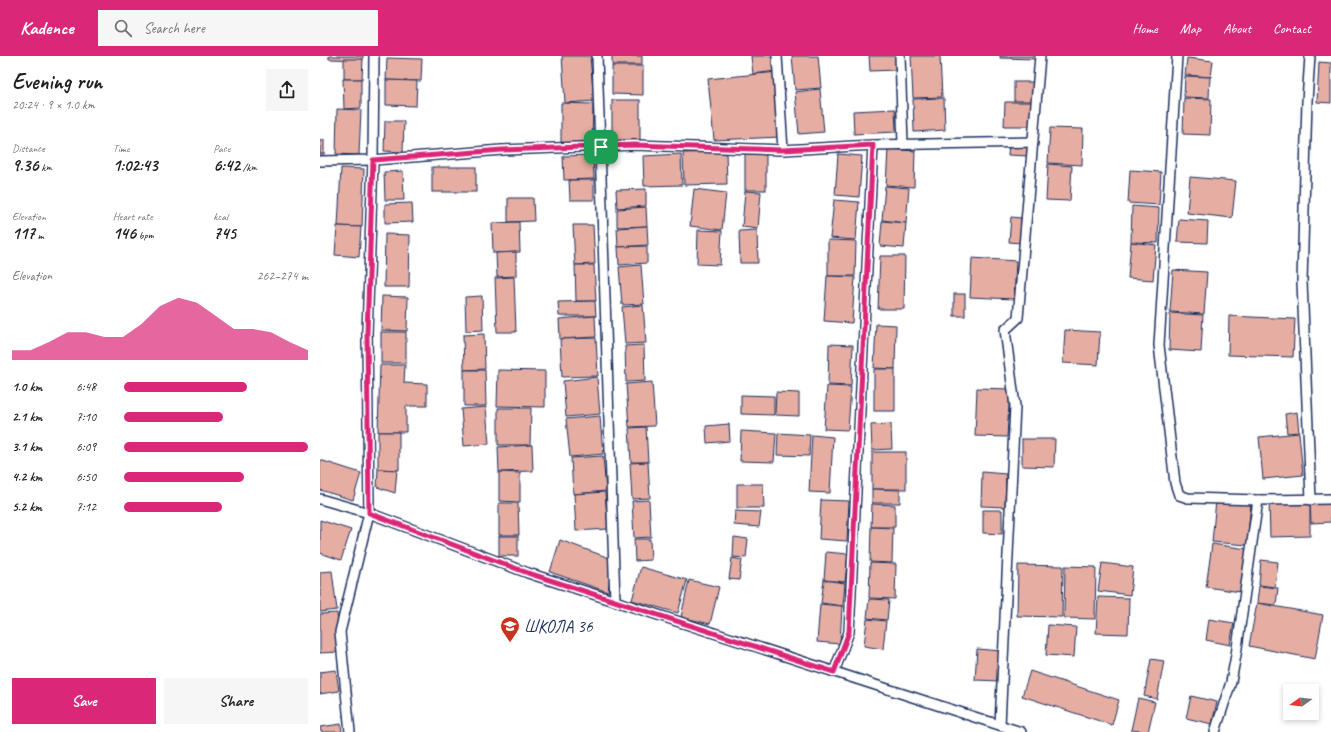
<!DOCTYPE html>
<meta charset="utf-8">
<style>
:root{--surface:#fff;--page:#f6f6f6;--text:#202124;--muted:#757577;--accent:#db2777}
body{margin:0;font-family:Caveat,sans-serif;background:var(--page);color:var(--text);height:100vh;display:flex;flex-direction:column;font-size:15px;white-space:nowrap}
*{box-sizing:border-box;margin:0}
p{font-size:13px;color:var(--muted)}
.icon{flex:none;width:22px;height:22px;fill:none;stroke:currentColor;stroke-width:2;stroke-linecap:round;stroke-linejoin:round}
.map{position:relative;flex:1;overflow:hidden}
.details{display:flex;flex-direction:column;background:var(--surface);width:320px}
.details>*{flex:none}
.needle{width:26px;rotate:256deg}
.fabs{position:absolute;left:963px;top:628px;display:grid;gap:8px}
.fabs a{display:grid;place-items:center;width:36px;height:36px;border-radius:0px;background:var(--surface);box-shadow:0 2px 6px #0003;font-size:20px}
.pin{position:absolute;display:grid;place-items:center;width:34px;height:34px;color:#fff;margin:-17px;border-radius:8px;box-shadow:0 2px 6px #0006}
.round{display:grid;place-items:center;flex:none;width:42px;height:42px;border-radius:0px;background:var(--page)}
.headline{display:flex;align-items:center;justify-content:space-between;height:68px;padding:0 12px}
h1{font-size:22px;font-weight:700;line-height:30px}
.stats{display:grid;grid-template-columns:repeat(3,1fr);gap:6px;height:68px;padding:4px 12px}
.stats div{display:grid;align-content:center}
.stats b{font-size:17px;font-weight:700}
.stats small{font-size:11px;font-weight:400}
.stats p{font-size:11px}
.chart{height:112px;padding:8px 12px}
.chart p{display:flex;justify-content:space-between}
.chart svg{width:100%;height:72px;margin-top:4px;fill:var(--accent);opacity:.7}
.button{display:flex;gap:8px;margin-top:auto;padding:8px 12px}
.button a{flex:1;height:46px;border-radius:0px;background:var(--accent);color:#fff;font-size:16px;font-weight:700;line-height:46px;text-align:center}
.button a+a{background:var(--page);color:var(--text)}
ul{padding:0 12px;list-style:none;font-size:13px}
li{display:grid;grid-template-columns:64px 48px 1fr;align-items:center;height:30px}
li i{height:10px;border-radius:5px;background:var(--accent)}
header{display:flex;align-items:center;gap:24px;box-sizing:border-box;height:56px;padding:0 20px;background:var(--accent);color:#fff}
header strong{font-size:19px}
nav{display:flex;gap:22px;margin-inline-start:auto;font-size:14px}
.search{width:280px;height:36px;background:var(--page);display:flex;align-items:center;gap:10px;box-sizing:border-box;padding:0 14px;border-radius:0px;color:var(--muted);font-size:15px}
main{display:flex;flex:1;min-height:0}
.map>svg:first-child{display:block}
</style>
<header>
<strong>Kadence</strong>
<div class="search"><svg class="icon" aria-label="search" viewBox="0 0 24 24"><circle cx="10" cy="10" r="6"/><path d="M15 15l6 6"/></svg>Search here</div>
<nav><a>Home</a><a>Map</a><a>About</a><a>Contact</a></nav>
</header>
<main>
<section class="details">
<div class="headline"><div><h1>Evening run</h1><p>20:24 · 9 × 1.0 km</p></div><a class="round"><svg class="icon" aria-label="share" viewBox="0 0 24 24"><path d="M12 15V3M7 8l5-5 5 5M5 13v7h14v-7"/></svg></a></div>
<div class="stats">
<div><p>Distance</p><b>9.36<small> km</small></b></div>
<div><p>Time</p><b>1:02:43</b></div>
<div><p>Pace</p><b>6:42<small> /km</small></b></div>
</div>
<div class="stats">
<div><p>Elevation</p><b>117<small> m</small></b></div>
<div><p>Heart rate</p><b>146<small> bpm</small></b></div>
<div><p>kcal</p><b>745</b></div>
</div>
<div class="chart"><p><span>Elevation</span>262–274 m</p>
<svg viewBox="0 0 160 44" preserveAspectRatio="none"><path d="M0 44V38L10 38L20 33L30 27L40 27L50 30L60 30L70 22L80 11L90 6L100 9L110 17L120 25L130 25L140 27L150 33L160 38V44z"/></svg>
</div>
<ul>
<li><b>1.0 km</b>6:48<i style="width:67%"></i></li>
<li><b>2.1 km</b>7:10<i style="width:54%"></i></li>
<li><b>3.1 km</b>6:09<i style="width:100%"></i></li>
<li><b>4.2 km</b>6:50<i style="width:65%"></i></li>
<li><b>5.2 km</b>7:12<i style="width:53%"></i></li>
</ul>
<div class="button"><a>Save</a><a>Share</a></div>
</section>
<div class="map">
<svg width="1011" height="676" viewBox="0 0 1011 676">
<rect width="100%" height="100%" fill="#fff"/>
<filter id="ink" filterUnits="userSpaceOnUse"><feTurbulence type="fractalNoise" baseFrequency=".025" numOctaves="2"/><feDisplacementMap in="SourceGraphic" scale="8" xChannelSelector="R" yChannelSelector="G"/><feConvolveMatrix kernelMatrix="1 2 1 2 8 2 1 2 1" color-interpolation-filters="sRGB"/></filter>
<g filter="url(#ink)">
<g fill="#e6ada2" stroke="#1b2f5e">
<path d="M9,0H43V4L9,3Z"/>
<path d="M242,0H270L274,45L245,47Z"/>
<rect x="292" y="0" width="30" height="9"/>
<path d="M431,0H455L456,15L433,18Z"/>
<path d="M472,0H498L501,32L475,34Z"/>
<path d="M549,0H575L576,14L550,15Z"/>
<path d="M591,0H620L622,41L593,42Z"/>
<path d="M680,0H715V3L680,2Z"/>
<path d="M67,2L102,3L101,25L66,24Z"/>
<path d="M867,2L893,5L891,21L865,19Z"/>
<path d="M24,3H43L42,23H24Z"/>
<path d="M999,6L1011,7V47L997,46Z"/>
<path d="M292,10H323V39L292,38Z"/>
<path d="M457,16L461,81L394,84L388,23Z"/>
<path d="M865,20L890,21L889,42L864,41Z"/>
<path d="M23,23H41V52L24,53Z"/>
<path d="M66,24L97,25L96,50L66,49Z"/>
<rect x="694" y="26" width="19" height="19"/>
<path d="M500,33L504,76L479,78L475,36Z"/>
<path d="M624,42L625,74L594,76L593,43Z"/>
<path d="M864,42L891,43L890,79L863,78Z"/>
<rect x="292" y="44" width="28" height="44"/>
<path d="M685,46H713L712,70H684Z"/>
<path d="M241,47L273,48L272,90L241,89Z"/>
<path d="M17,53L41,54L39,99L16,98Z"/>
<path d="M575,53L576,76L534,78L533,55Z"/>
<path d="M65,65H84L83,96L64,95Z"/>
<path d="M730,72L763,73L762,109L728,107Z"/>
<rect x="0" y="84" width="4" height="14"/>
<path d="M689,87L709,88L708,100L688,99Z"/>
<path d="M568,93L595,95L594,131L566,129Z"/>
<path d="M406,96L407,128L364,129L363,97Z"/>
<rect x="425" y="97" width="21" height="37"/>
<path d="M361,98L362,129L324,130L323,100Z"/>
<path d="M518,98L542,100L539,141L515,139Z"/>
<path d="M273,99L274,123L244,124L243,100Z"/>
<path d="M728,108L752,110L750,145L726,144Z"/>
<rect x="112" y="111" width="44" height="25"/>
<path d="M21,112L44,113L42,171L18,170Z"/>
<path d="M810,114L841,116L839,149L808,147Z"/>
<path d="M83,115L84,144H65L64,116Z"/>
<path d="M870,121L916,125L912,162L867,157Z"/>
<path d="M249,124H274V144H250Z"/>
<path d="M565,130L589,132L586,167L562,164Z"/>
<path d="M326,133V150L297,152L296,134Z"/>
<path d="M374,133L406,137L402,174L370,170Z"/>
<path d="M425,135L441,136L438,173L422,171Z"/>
<path d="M188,142H213L214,165L188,166Z"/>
<path d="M514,144L539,146L536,184L510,182Z"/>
<path d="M92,147L93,166L65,167V148Z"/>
<path d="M812,150L839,152L838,187L811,186Z"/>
<path d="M326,151L327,170L297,171V153Z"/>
<path d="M691,161L701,162L700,187L689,186Z"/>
<path d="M859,163L888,165L887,187L857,186Z"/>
<path d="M562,165L586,167L584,192L560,190Z"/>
<path d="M199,166L200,196L173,197L172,167Z"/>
<path d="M253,169H273L275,208L255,209Z"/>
<path d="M17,170L41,171L39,201L15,199Z"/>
<path d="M327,170L328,189L298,191L297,172Z"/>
<path d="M378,174L402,175L400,209L377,208Z"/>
<path d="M437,174L438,207H420L419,175Z"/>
<path d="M65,178L90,179L89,231H64Z"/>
<path d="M508,184L536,185L535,220H508Z"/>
<path d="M811,186L836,189L833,224L808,222Z"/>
<path d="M327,190V207L299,209L298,191Z"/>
<path d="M196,196V220L177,221L176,197Z"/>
<path d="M560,200H585L584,253H558Z"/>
<path d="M652,202L696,205L694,243L650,241Z"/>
<path d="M255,209H274L276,245H256Z"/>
<path d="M321,209L324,248L302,249L299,211Z"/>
<path d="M853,214L887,216L884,258L850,256Z"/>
<path d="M507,220L535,221L532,267L504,265Z"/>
<path d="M194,221L196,276H177L175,222Z"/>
<rect x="634" y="238" width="11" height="22"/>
<path d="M62,240L88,241L87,275L61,274Z"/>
<path d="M162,240L163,274L146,275L145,241Z"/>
<path d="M275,245L276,260H239L238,246Z"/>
<path d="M323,249L326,287L305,288L302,251Z"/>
<path d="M850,257L883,259L881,296L849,294Z"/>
<path d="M275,260L276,281L240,283L239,263Z"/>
<path d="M909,260L975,263L973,301L908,299Z"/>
<path d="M556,268L576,269L575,313L554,312Z"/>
<path d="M745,274L780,276L778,309L743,307Z"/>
<rect x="61" y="276" width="25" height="31"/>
<path d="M164,278L165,313L144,314L143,279Z"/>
<path d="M276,282L278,320L242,321L240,283Z"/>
<path d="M509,288L533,289L531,330L508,329Z"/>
<path d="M324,289L325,325L306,326L305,290Z"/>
<path d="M60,309H85L84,327L107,328V350H86V376H58Z"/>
<rect x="554" y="313" width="21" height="42"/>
<path d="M144,314H165L166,350H144Z"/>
<path d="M178,314L225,315V351L177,350Z"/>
<path d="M277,321L280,358L246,361L243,325Z"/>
<path d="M332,326L335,370L309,371L306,328Z"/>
<path d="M507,330L531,331L528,374L504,373Z"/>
<path d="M657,332L690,333L687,381L655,380Z"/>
<path d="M456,336L479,337V360L455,359Z"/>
<path d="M421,339L454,340V359L421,358Z"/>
<path d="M166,351L169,388L144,390L141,353Z"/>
<path d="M178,352H211L210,389H178Z"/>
<path d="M977,356L979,376L967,377L965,358Z"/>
<path d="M280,360L283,398L250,401L246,363Z"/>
<path d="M409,368L410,385L387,387L386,370Z"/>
<path d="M571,368L572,393L552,394L551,369Z"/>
<path d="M326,371L328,406H311L309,372Z"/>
<path d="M421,375L456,377L454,406L420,405Z"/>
<path d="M58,376H79V414L58,413Z"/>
<path d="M458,377L490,379L489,400L457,399Z"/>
<path d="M979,377L983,419L943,423L939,381Z"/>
<path d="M492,379L513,381L510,437L489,436Z"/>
<path d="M702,383H735L734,411L702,410Z"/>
<path d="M212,389L213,415L179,416L178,391Z"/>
<rect x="552" y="396" width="34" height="37"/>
<path d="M283,400L286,435L253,438L251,402Z"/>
<path d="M0,404L41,417L33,444L0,434Z"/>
<path d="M328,406L330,442L312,443L310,407Z"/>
<path d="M58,413L77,414L75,437L57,431Z"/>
<path d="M179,416L200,417V446L179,445Z"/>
<path d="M662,416L686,418L685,451L661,450Z"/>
<path d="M417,428H443L444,452H417Z"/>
<path d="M552,433L580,434V447H552Z"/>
<path d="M285,436L288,473L256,475L254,438Z"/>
<path d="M329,444L331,481L314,482L312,445Z"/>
<path d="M501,444L529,445L527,485L499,483Z"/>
<path d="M896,444L931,447L927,489L892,486Z"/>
<path d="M1011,444V466L991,467L990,445Z"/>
<path d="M949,445H990V480L950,481Z"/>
<path d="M179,447H198L199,479H179Z"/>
<path d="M552,448L575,449V471H551Z"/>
<path d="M663,454H682V478L663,477Z"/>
<path d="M415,455L441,456L439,471L414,469Z"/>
<path d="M0,464L31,474L21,504L0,497Z"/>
<path d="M551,471L573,472L572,507L550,506Z"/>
<rect x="179" y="480" width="19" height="20"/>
<path d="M414,481L428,483L426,502L413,501Z"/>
<path d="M314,483H330L331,504L315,505Z"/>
<path d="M240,484L292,503L288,536L230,516Z"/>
<path d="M892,488L927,493L921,536L886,531Z"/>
<path d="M506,496L528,498L525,526L504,524Z"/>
<path d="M412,502L422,504L419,524L409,523Z"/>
<path d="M941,504L958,506L955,531L939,529Z"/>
<path d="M550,507L576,508L575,543L549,542Z"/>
<path d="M782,507L813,511L810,539L778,535Z"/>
<path d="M698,509L743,510L742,561L697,560Z"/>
<path d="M745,510L776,511L775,563L744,562Z"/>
<path d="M321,511L367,524L358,557L312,544Z"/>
<path d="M12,515L17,554L0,556V516Z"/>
<path d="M369,524L399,531L390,568L361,561Z"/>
<path d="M504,524L525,527L523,550L501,547Z"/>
<path d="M939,530L958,532L956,549L937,547Z"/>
<path d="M778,541L809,542L808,578L776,577Z"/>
<path d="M549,543L569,544L567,564L547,562Z"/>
<path d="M937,547L1003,559L995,603L929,590Z"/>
<path d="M500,548L522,550L520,588L497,586Z"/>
<path d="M17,557L20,596L0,597V558Z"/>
<path d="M547,563L566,565L563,593L544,590Z"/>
<path d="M889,563L914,567L910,589L886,584Z"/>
<path d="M728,569L756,571L754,601L726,599Z"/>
<path d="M657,593L682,595L680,625L655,624Z"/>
<path d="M831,603L844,605L837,643L824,640Z"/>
<path d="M16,614L19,635L0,638V616Z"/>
<path d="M710,615L799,644L792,669L702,640Z"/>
<path d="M871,640L897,646L892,668L866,662Z"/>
<path d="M818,642L835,646L828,676L811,674Z"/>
<path d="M21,668L22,676H1L0,671Z"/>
</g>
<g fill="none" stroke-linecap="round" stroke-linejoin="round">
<defs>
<g id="street">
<path d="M277,0L295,545"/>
<path d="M457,0L463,94"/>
<path d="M580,0L583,88"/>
<path d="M857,0L839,289L855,427L859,439L868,442L938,444L1011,443"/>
<path d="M990,0L987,45L982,226L991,444"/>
<path d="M0,105L53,104L182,94L314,89L463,94L553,89L713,86"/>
<path d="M0,443L49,457L208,517L701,676"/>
<path d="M514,616L529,576L553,89"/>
<path d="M680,669L695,350L685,274L698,262L720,0"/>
<path d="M30,676L20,576L49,457L47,277L53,104L54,0"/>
<path d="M895,676L911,626L916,599L938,444"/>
</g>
</defs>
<use href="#street" stroke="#1b2f5e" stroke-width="12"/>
<use href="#street" stroke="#fff" stroke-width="9"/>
</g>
</g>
<g fill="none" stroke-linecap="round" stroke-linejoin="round" filter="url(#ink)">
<defs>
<path id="route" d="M314,89L463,94L553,89L529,576L514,616L208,517L49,457L47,277L53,104L182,94Z"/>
</defs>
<use href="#route" stroke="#fff" stroke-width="8"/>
<use href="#route" stroke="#db2777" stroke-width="5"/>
</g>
<defs>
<symbol id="school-pin" viewBox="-11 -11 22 30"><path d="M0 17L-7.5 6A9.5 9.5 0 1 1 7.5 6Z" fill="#c8321e" stroke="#fff"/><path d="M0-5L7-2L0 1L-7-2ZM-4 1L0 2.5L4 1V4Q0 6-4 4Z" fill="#fff"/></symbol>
</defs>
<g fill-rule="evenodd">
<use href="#school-pin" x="179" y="559" width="22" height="30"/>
</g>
<g text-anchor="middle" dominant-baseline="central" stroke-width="3" stroke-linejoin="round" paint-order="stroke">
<g font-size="17" fill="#1b2f5e" stroke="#fff" text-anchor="start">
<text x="204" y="570">ШКОЛА 36</text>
</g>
</g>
</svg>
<div class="fabs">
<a><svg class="needle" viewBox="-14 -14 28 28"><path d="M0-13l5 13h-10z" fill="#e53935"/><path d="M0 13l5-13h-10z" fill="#757577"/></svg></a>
</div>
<div class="pin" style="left:281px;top:91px;background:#1e9e55"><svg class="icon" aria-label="arrive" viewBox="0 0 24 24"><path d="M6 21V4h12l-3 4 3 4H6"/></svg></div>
</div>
</main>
